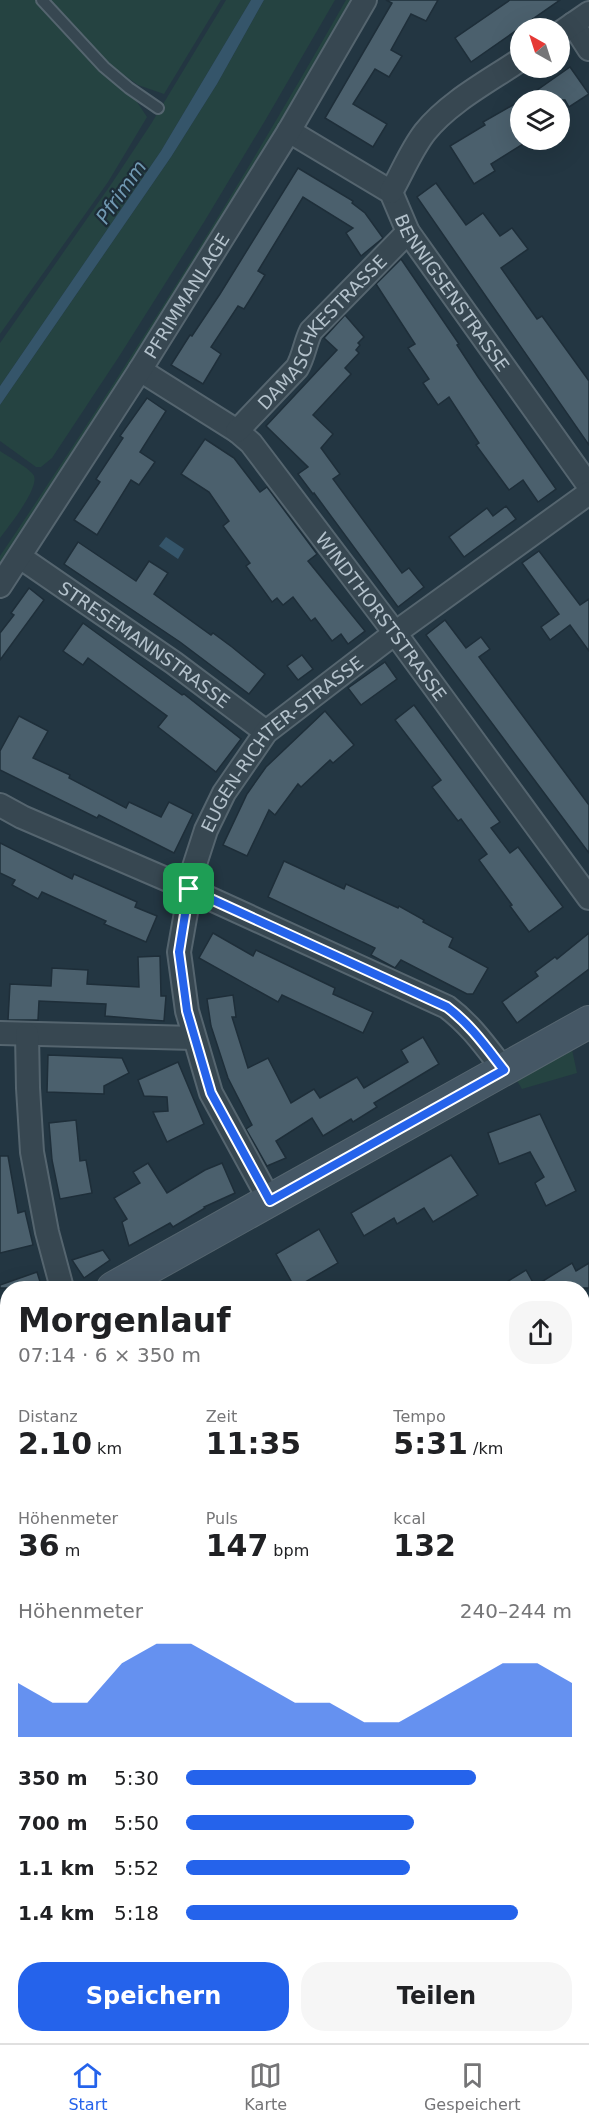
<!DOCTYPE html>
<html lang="de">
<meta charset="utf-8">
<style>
:root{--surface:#fff;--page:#f6f6f6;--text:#202124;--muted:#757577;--line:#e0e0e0;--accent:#2563eb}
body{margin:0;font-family:"DejaVu Sans",sans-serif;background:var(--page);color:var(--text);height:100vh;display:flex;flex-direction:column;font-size:22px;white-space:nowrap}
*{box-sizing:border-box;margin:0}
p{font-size:20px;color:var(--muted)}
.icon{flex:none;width:33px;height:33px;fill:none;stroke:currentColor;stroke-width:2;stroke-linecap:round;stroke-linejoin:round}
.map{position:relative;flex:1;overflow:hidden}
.side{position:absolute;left:0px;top:1281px;width:590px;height:762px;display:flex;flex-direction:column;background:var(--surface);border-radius:24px 24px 0 0;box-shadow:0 6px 24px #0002}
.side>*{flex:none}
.needle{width:39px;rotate:321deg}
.buttons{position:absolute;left:510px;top:18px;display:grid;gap:12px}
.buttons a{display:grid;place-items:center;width:60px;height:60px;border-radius:50%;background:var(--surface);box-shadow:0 6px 24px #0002;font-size:30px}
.pin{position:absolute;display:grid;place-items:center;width:51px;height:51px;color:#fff;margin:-26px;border-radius:12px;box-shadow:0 3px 9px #0006}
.round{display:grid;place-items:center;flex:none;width:63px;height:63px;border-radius:24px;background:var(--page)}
.headline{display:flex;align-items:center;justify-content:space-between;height:102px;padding:0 18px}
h1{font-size:33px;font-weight:800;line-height:45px}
.metrics{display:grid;grid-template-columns:repeat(3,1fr);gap:9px;height:102px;padding:6px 18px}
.metrics div{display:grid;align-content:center}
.metrics b{font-size:30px;font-weight:800}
.metrics small{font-size:16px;font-weight:400}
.metrics p{font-size:16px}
.chart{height:168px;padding:12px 18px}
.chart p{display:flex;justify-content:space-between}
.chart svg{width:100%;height:108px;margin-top:6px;fill:var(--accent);opacity:.7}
.primary-button{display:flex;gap:12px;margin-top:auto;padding:12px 18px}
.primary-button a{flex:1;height:69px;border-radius:24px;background:var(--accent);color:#fff;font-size:24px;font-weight:800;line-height:69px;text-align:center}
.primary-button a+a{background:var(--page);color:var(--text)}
ul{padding:0 18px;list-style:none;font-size:20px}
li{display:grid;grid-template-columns:96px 72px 1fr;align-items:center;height:45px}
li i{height:15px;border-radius:8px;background:var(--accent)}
.tab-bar{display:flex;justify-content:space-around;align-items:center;height:84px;border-top:2px solid var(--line);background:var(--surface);font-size:16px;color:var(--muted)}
.tab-bar a{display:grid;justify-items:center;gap:3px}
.tab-bar .selected{color:var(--accent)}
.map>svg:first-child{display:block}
</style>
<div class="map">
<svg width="589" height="2043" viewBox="0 0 589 2043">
<rect width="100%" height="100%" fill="#233642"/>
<g fill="#254341">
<path d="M0,0H38L96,63L135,99L147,117L108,182L0,334Z"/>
<path d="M48,0H221L164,94L138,85L107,63Z"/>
<path d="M226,0H251L161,151L0,386V343L112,183L151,124Z"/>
<path d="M264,0H335L266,119L204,222L120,355L52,458L41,467H36L0,441V405L171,157L217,84Z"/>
<path d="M346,0H357L283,126L0,569V556C122,375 238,190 346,0Z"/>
<path d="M0,451C7,456 31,469 34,476C39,489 8,527 0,538Z"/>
<path d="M571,1045L577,1073L522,1089L514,1076Z"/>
<path d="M589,2026V2036L576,2043H559L572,2036H582V2030Z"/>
</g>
<g fill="#35556a">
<path d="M251,0H264L217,84L171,157L0,405V386L161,151Z"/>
<path d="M166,537L184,549L178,559L159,546Z"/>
</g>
<g fill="#4b606d" stroke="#1e2e39" stroke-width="1.5">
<path d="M386,0H438L426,21L411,14L391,50L402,56L389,77L375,69L353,104L387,124L373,147L325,118L392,3Z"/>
<path d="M510,0H560L471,62L455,38Z"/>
<path d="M570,67L589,94L569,107L565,100H523Z"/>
<path d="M520,101V140L528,141L491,164L495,171L474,184L450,146L485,125L483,122Z"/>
<path d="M298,168L353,201L352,203L365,213L383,238L361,256L346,233L353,228L303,197L258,271L265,275L254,293L244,309L238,306L211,347L221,354L203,384L171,365L190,335L192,336L220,294Z"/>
<path d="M436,183L466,225L483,213L500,236L512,228L528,249L501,268L537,319L542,316L589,381V445L417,197Z"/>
<path d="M401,259L459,344L457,345L478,377L556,489L538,502L523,480L509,490L476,445L479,443L449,397L438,405L423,383L429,379L408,348L415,344L376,284Z"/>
<path d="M345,315L364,337L358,343L360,345L356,350L359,353L345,368L351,374L313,415L333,434L321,448L340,474L333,479L402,573L409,568L424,587L398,607L314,493L313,494L298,474L308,467L266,426L337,350L324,338Z"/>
<path d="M147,398L166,411L140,452L155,462L139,485L131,480L97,535L74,520L100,482L96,479L123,438L120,436Z"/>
<path d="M205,439L234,458L260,492L267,487L317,554L308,561L365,631L348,644L341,634L332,641L315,618L311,621L293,597L283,605L277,598L272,602L246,566L250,563L223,526L229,521L209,492L181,474Z"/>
<path d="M506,506L516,519L464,557L449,537L487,508L493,516Z"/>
<path d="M78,542L136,581L149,561L168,573L154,594L211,635L213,633L232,647L265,674L249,694L180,642L64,564Z"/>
<path d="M539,551L580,605L589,599V651L570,625L550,640L541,627L559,614L522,563Z"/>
<path d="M29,588L44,600L0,660V633L14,615L11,613Z"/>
<path d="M445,620L466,648L481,637L490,649L479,657L589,805V853L426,635Z"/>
<path d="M83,623L182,695L184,694L241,739L216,772L158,727L167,716L88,658L83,665L63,651Z"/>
<path d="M302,655L313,669L298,680L287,666Z"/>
<path d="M385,662L397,679L361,705L348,688Z"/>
<path d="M414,705L500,822L491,828L510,853L518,847L563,907L529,932L510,906L512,905L479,860L487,854L461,819L458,821L432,787L441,780L395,720Z"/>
<path d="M325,711L354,745L333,763L330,760L301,787L298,784L275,815L269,810L247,856L223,845L247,794L266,767Z"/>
<path d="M19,716L48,731L33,758L70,775L69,778L126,808L129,802L161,817L169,802L193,814L174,853L99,815L97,818L0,770V751Z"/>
<path d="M0,843L72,879L74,874L137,902L135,907L157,916L146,942L104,924L106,921L42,892L38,899L12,885L15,880L0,873Z"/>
<path d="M284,861L344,889L346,884L398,908L399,906L424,920L423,922L453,938L449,947L488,968L473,994H467L401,960L395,968L371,955L375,948L268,897Z"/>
<path d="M213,933L253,956L256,950L335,988L333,994L373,1012L363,1033L282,995L278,1002L199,958Z"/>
<path d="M589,933V969L517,1023L502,1002L538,976L535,972L555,957L557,959Z"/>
<path d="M160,956L161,996H166L164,1021L105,1016L106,1004L39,1001L38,1020H8L10,984L51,986L52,968L88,970L87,984L139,987L138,957Z"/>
<path d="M233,995L236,1017H232L248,1068L268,1058L291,1103L314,1089L320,1098L357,1077L364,1088L408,1062L401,1050L423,1037L439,1064L374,1103L377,1107L353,1122L351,1119L323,1136L312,1118L276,1141L286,1158L267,1166L246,1129L252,1125L228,1078L211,1026L207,999Z"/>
<path d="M48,1055L122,1058L129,1073L104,1086V1094L47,1092Z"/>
<path d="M178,1062L204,1124L167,1142L153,1112L168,1111L167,1097L144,1096L138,1080Z"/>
<path d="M540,1114L576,1191L546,1206L535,1183L544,1177L530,1152L499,1164L488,1133Z"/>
<path d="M76,1120L80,1161L86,1160L92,1193L60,1199L52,1160L49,1123Z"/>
<path d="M451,1155L478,1195L433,1222L424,1208L397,1224L394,1218L364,1236L351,1213Z"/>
<path d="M0,1156H8L18,1213L25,1211L33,1245L0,1253Z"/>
<path d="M148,1163L167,1193L205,1170L222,1163L235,1193L204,1207L205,1208L173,1227L170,1223L129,1246L122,1222L127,1219L114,1198L140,1183L133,1172Z"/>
<path d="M319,1229L338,1263L295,1288L276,1254Z"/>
<path d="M103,1250L110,1260L84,1278L72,1260Z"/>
<path d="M572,1263L576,1271L589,1263V1288H497L526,1270L535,1286Z"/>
<path d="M37,1272L42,1288H0V1285Z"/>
</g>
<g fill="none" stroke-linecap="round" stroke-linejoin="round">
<defs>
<g id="lane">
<path d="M42,0L104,67L129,88L158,108"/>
<path d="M582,2009L589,2005"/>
<path d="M520,2043L533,2036"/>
</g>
<g id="street">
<path d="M573,24L589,49"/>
<path d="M560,33L589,13"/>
<path id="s1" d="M289,131L391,192L408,232L589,486"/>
<path d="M391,192C402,173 411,150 425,132C449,102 489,81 520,60"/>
<path id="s2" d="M140,370L237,431L251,443L395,633L589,898"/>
<path id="s3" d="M237,431L297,368C304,356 305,343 311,331L408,232"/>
<path id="s4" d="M20,557L174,663L266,732"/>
<path id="s5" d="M0,586L140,370L289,131L365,0"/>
<path d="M0,805L22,817L189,889L447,1007C471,1025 486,1047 504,1070"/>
<path d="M0,1033L194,1038"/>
<path d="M27,1034L28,1088L32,1152L47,1232L62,1288"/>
<path id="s6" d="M270,1201L211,1093L187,1011L179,952L194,867L206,830L224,793L266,732L395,633L589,493"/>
<path d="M582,1340L589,1335"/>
<path d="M582,1487L589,1500"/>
<path d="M0,1608L8,1605"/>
<path d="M582,1724L589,1720"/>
<path d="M0,1872L8,1883"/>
<path d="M56,2043L66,2036"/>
</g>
<g id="secondary">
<path d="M113,1288L589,1022"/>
<path d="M0,1342L8,1339"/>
</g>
</defs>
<use href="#lane" stroke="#55656f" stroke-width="14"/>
<use href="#street" stroke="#55656f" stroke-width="26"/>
<use href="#secondary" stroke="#55656f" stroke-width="34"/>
<use href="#lane" stroke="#374751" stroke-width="10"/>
<use href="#street" stroke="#374751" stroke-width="22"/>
<use href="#secondary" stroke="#455765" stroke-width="32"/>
</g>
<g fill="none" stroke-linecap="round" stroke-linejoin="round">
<defs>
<path id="route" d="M189,889L447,1007C471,1025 486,1047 504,1070L270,1201L211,1093L187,1011L179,952Z"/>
</defs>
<use href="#route" stroke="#fff" stroke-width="12"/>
<use href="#route" stroke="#2563eb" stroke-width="8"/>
</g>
<g text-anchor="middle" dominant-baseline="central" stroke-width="4.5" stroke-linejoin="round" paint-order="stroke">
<g font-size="18" fill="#b4c2cc" stroke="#1c2c37">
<text stroke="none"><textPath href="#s1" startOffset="237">BENNIGSENSTRASSE</textPath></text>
<text stroke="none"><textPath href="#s5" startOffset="345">PFRIMMANLAGE</textPath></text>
<text stroke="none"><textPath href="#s3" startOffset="132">DAMASCHKESTRASSE</textPath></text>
<text stroke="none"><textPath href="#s2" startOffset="350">WINDTHORSTSTRASSE</textPath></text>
<text stroke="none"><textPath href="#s4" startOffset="152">STRESEMANNSTRASSE</textPath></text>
<text stroke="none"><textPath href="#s6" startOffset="510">EUGEN-RICHTER-STRASSE</textPath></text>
</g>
<g font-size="20" font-style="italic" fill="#7199b2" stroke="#1c2c37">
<text transform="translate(121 192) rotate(-55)">Pfrimm</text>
</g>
</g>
</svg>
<div class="buttons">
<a><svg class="needle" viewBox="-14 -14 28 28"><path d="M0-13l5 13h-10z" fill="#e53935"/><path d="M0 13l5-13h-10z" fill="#757577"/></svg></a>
<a><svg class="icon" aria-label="layers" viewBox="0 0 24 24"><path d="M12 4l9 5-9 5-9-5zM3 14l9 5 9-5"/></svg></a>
</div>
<div class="pin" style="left:189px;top:889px;background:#1e9e55"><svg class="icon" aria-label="arrive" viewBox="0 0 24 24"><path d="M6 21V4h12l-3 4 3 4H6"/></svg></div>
<section class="side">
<div class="headline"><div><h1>Morgenlauf</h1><p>07:14 · 6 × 350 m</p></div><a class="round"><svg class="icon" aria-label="share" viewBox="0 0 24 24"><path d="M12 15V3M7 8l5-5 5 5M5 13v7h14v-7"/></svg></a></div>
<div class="metrics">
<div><p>Distanz</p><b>2.10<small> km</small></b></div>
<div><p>Zeit</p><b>11:35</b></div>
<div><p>Tempo</p><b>5:31<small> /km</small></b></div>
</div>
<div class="metrics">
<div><p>Höhenmeter</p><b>36<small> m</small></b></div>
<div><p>Puls</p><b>147<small> bpm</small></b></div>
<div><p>kcal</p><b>132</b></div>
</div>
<div class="chart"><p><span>Höhenmeter</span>240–244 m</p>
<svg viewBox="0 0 160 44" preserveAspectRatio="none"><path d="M0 44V22L10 30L20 30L30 14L40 6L50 6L60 14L70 22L80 30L90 30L100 38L110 38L120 30L130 22L140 14L150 14L160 22V44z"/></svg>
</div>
<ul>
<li><b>350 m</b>5:30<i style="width:75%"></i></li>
<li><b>700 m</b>5:50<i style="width:59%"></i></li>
<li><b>1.1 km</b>5:52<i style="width:58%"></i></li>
<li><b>1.4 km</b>5:18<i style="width:86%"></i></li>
</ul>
<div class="primary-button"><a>Speichern</a><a>Teilen</a></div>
</section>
</div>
<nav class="tab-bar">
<a class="selected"><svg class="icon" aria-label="home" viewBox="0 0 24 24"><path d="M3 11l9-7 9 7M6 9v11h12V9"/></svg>Start</a>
<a><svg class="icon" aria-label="map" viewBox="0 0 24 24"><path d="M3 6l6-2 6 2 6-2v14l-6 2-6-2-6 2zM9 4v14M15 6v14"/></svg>Karte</a>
<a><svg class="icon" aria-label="saved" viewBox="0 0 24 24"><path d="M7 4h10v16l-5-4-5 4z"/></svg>Gespeichert</a>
</nav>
